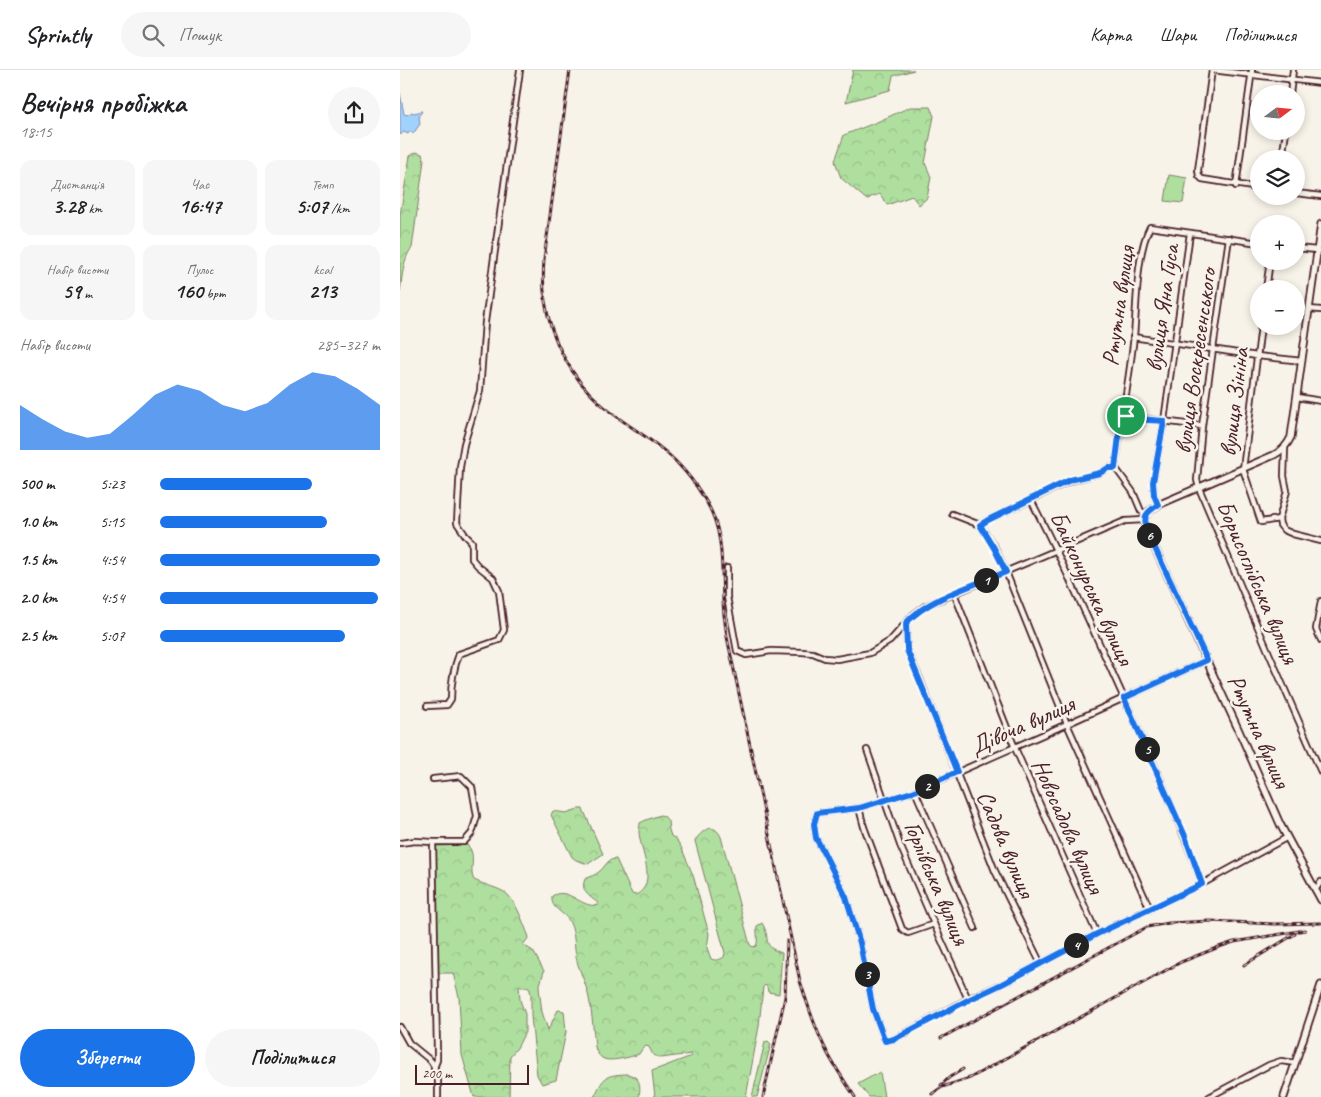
<!DOCTYPE html>
<html lang="uk">
<meta charset="utf-8">
<style>
:root{--surface:#fff;--page:#f6f6f6;--text:#202124;--muted:#757577;--line:#e0e0e0;--accent:#1a73e8}
body{margin:0;font-family:Caveat,sans-serif;background:var(--page);color:var(--text);height:100vh;display:flex;flex-direction:column;font-size:19px;white-space:nowrap}
*{box-sizing:border-box;margin:0}
p{font-size:16px;color:var(--muted)}
.icon{flex:none;width:28px;height:28px;fill:none;stroke:currentColor;stroke-width:2;stroke-linecap:round;stroke-linejoin:round}
.map{position:relative;flex:1;overflow:hidden}
.details{display:flex;flex-direction:column;background:var(--surface);width:400px}
.details>*{flex:none}
.needle{width:32px;rotate:74deg}
.tools{position:absolute;left:850px;top:15px;display:grid;gap:10px}
.tools a{display:grid;place-items:center;width:55px;height:55px;border-radius:50%;background:var(--surface);box-shadow:0 2px 8px #0003;font-size:25px}
.scale{position:absolute;left:15px;bottom:12px;width:114px;box-sizing:border-box;padding-left:5px;border:2px solid #4a1f2b;border-top:0;font-size:14px;line-height:18px;white-space:nowrap;color:#4a1f2b;-webkit-text-stroke:4px #f7f3e8;paint-order:stroke}
.pin{position:absolute;display:grid;place-items:center;width:42px;height:42px;color:#fff;margin:-21px;border:2px solid #fff;border-radius:50%;box-shadow:0 1px 5px #0007}
.km{position:absolute;width:25px;height:25px;margin:-12px;border-radius:50%;background:#222;color:#fff;font-size:14px;line-height:25px;text-align:center}
.round{display:grid;place-items:center;flex:none;width:52px;height:52px;border-radius:26px;background:var(--page)}
.overview{display:flex;align-items:center;justify-content:space-between;height:85px;padding:0 20px}
h1{font-size:28px;font-weight:600;line-height:38px}
.metrics{display:grid;grid-template-columns:repeat(3,1fr);gap:8px;height:85px;padding:5px 20px}
.metrics div{display:grid;align-content:center;border-radius:12px;background:var(--page);text-align:center}
.metrics b{font-size:21px;font-weight:600}
.metrics small{font-size:14px;font-weight:400}
.metrics p{font-size:14px}
.chart{height:140px;padding:10px 20px}
.chart p{display:flex;justify-content:space-between}
.chart svg{width:100%;height:90px;margin-top:5px;fill:var(--accent);opacity:.7}
.button{display:flex;gap:10px;margin-top:auto;padding:10px 20px}
.button a{flex:1;height:58px;border-radius:30px;background:var(--accent);color:#fff;font-size:20px;font-weight:600;line-height:58px;text-align:center}
.button a+a{background:var(--page);color:var(--text)}
ul{padding:0 20px;list-style:none;font-size:16px}
li{display:grid;grid-template-columns:80px 60px 1fr;align-items:center;height:38px}
li i{height:12px;border-radius:6px;background:var(--accent)}
header{display:flex;align-items:center;gap:30px;box-sizing:border-box;height:70px;padding:0 25px;background:var(--surface);border-bottom:1px solid var(--line)}
header strong{font-size:24px}
nav{display:flex;gap:28px;margin-inline-start:auto;font-size:18px}
.search{width:350px;height:45px;background:var(--page);display:flex;align-items:center;gap:12px;box-sizing:border-box;padding:0 18px;border-radius:28px;color:var(--muted);font-size:19px}
main{display:flex;flex:1;min-height:0}
.map>svg:first-child{display:block}
</style>
<header>
<strong>Sprintly</strong>
<div class="search"><svg class="icon" aria-label="search" viewBox="0 0 24 24"><circle cx="10" cy="10" r="6"/><path d="M15 15l6 6"/></svg>Пошук</div>
<nav><a>Карта</a><a>Шари</a><a>Поділитися</a></nav>
</header>
<main>
<section class="details">
<div class="overview"><div><h1>Вечірня пробіжка</h1><p>18:15</p></div><a class="round"><svg class="icon" aria-label="share" viewBox="0 0 24 24"><path d="M12 15V3M7 8l5-5 5 5M5 13v7h14v-7"/></svg></a></div>
<div class="metrics">
<div><p>Дистанція</p><b>3.28<small> km</small></b></div>
<div><p>Час</p><b>16:47</b></div>
<div><p>Темп</p><b>5:07<small> /km</small></b></div>
</div>
<div class="metrics">
<div><p>Набір висоти</p><b>59<small> m</small></b></div>
<div><p>Пульс</p><b>160<small> bpm</small></b></div>
<div><p>kcal</p><b>213</b></div>
</div>
<div class="chart"><p><span>Набір висоти</span>285–327 m</p>
<svg viewBox="0 0 160 44" preserveAspectRatio="none"><path d="M0 44V22L10 29L20 35L30 38L40 36L50 27L60 17L70 12L80 15L90 22L100 25L110 21L120 12L130 6L140 8L150 14L160 22V44z"/></svg>
</div>
<ul>
<li><b>500 m</b>5:23<i style="width:69%"></i></li>
<li><b>1.0 km</b>5:15<i style="width:76%"></i></li>
<li><b>1.5 km</b>4:54<i style="width:100%"></i></li>
<li><b>2.0 km</b>4:54<i style="width:99%"></i></li>
<li><b>2.5 km</b>5:07<i style="width:84%"></i></li>
</ul>
<div class="button"><a>Зберегти</a><a>Поділитися</a></div>
</section>
<div class="map">
<svg width="921" height="1027" viewBox="0 0 921 1027">
<defs>
<pattern id="forest-crowns" width="20" height="18" patternUnits="userSpaceOnUse" patternTransform="scale(1.25)"><rect width="20" height="18" fill="#afdf9f"/><path d="M2 6a3 3 0 1 1 6 0M12 15a3 3 0 1 1 6 0" fill="none" stroke="#98bf89"/></pattern>
</defs>
<rect width="100%" height="100%" fill="#f7f3e8"/>
<filter id="ink" filterUnits="userSpaceOnUse"><feTurbulence type="fractalNoise" baseFrequency=".02" numOctaves="2"/><feDisplacementMap in="SourceGraphic" scale="10" xChannelSelector="R" yChannelSelector="G"/><feConvolveMatrix kernelMatrix="1 2 1 2 8 2 1 2 1" color-interpolation-filters="sRGB"/></filter>
<g filter="url(#ink)">
<g fill="url(#forest-crowns)" stroke="#7c7f65">
<path d="M453,0H514L493,6L490,20L446,32Z"/>
<path d="M510,37H530L534,46L525,93L531,107L527,128L519,135L512,126L487,135L480,124L471,127L467,130L441,108L435,91L444,65L477,52Z"/>
<path d="M16,82L22,84L24,90L12,178C3,187 2,209 0,222V145L10,86Z"/>
<path d="M178,739H183L203,784L188,794L176,790L172,787L151,745L153,741L166,743Z"/>
<path d="M260,745L264,746L268,751L269,760L271,766L276,769L281,777L293,805L309,864L307,878L311,889C316,891 320,890 324,887L325,883L295,771C302,760 314,751 321,767L350,875L353,877L356,876C359,870 356,862 357,856L362,853C372,869 360,876 382,883L379,924L368,922L367,917L365,915L363,917L359,956L346,1027H255L252,1001L289,987L291,986V984L261,988L253,985L249,977L246,976L242,979L239,984C231,987 208,993 202,988C198,985 196,981 195,977C193,958 192,938 187,920C184,909 178,898 176,887C174,876 175,863 170,853C166,842 150,840 152,826C169,816 181,839 198,835V833C189,826 180,821 185,809C189,807 196,805 200,801C206,796 207,789 216,789L232,824L236,825C259,813 239,779 239,761C239,760 240,754 240,753L246,750Z"/>
<path d="M67,775C78,785 68,799 74,810C84,815 100,818 107,824C118,835 123,853 129,867L123,875L133,881L144,901L139,918L142,942L148,960L158,940L164,941L166,962L156,1010L142,1014L137,1005L131,946V924L129,917L119,916L120,930L125,944V962L117,978L110,986L109,1027H74L62,985L59,927L53,903H37L35,776Z"/>
<path d="M368,971L371,974L357,1027H352L365,972Z"/>
<path d="M226,1004C240,1006 241,1014 239,1027H194C204,1008 203,1005 226,1004Z"/>
</g>
<g fill="#afdf9f" stroke="#7c7f65">
<path d="M769,105L787,108L783,133L765,131Z"/>
<path d="M480,1002L484,1027H469L458,1014Z"/>
</g>
<path fill="#a1d1fd" stroke="#7e8aa9" d="M0,23L4,44L7,45L12,42L14,43L22,41L19,46L20,54L13,64L12,62H9L8,64L4,62L0,65Z"/>
<g fill="none" stroke-linecap="round" stroke-linejoin="round">
<defs>
<g id="minor">
<path d="M812,0L798,100L799,106L802,109L859,118"/>
<path d="M812,0L921,13"/>
<path d="M890,24L893,0"/>
<path d="M882,89L886,61"/>
<path d="M836,116L852,0"/>
<path d="M896,123L921,126"/>
<path d="M829,168L802,356L797,410L799,418L868,581L921,702"/>
<path d="M896,178L917,180"/>
<path d="M866,219L870,191"/>
<path d="M909,239L921,240"/>
<path d="M861,256L843,399L861,452L879,449"/>
<path d="M733,267L857,286L902,291"/>
<path d="M897,327L921,331"/>
<path d="M722,342L726,345L731,347L802,356"/>
<path d="M885,378L884,406L887,421L879,449L880,455L884,460L893,464L921,471"/>
<path d="M715,398C721,354 729,310 734,266C737,235 736,183 750,157L859,173"/>
<path d="M631,430C662,490 690,553 718,615C748,681 778,746 802,814"/>
<path d="M758,435L754,425L753,412L764,351L790,163"/>
<path d="M552,444L580,455"/>
<path d="M580,455L595,478L606,502L667,654L750,839"/>
<path d="M580,455L588,450L670,411L700,403L708,398L713,397L717,400L733,422L741,441L746,445"/>
<path d="M327,498V527L337,581L346,585L371,581L402,582L413,583L425,588L437,589L470,583L490,571L513,545L525,536L725,451L744,450"/>
<path d="M554,523L615,678L697,864"/>
<path d="M921,531L916,559L921,570"/>
<path d="M506,553L507,580L519,607L595,801L641,894"/>
<path d="M807,590L667,654L515,721L459,738L417,743L414,754L416,768L424,783L446,827L460,873L473,939L485,971L494,969L568,929L602,914L697,864L802,814L886,768"/>
<path d="M27,636L47,635L51,629C51,613 53,600 59,584L99,570L104,560L99,521L93,508L78,496L72,489V472L66,466L57,453L60,397L64,374L80,321L85,252L120,0"/>
<path d="M467,680L500,775L534,854L568,929"/>
<path d="M515,721L575,858"/>
<path d="M459,738L464,757L502,859L508,863L534,854"/>
<path d="M33,772L37,981V990L34,998"/>
<path d="M0,773L15,771L33,772H64L72,763L77,746L72,717L61,706L33,709"/>
<path d="M915,820L921,812"/>
<path d="M0,957L9,973L31,991L34,996L38,1011V1027"/>
<path d="M809,1027L869,995L881,991L895,993"/>
</g>
<g id="major">
<path d="M921,154L891,367C887,376 882,381 874,385L758,435L748,442L744,450L747,461L839,661L880,754L921,830"/>
<path d="M884,1027L921,915"/>
</g>
</defs>
<use href="#minor" stroke="#4a1f2b" stroke-width="8"/>
<use href="#major" stroke="#4a1f2b" stroke-width="9"/>
<use href="#minor" stroke="#f7f3e8" stroke-width="4.5"/>
<use href="#major" stroke="#f7f3e8" stroke-width="5.5"/>
<defs>
<g id="rail">
<path d="M170,0L144,189C143,203 143,217 145,231C151,269 171,308 200,333C217,349 239,361 258,376C279,392 294,410 307,433C327,467 320,507 324,545C325,552 326,560 327,567L400,911C408,936 416,961 428,984C436,999 446,1013 455,1027"/>
<path d="M844,895L895,864"/>
<path d="M541,968L747,857L769,853L810,851L874,854L921,853"/>
<path d="M541,1015L550,1007L563,999"/>
<path d="M532,1024L542,1017L570,1008L781,892L819,877L834,872L905,860"/>
<path d="M363,1027L385,927L387,871"/>
</g>
</defs>
<use href="#rail" stroke="#4a1f2b" stroke-width="3"/>
<use href="#rail" stroke="#f7f3e8" stroke-width="1" stroke-dasharray="4" stroke-linecap="butt"/>
</g>
</g>
<g fill="none" stroke-linecap="round" stroke-linejoin="round" filter="url(#ink)">
<defs>
<path id="route" d="M722,342C730,350 752,350 764,351L753,412L754,425L758,435C745,443 743,447 747,461L807,590L724,628L785,766L802,814L697,864L602,914L568,930L494,969L485,971L473,939L460,873L446,827L424,783L416,768L414,754L417,743L459,738L515,721L557,702L507,580L506,553C528,528 575,515 606,502L594,478L580,455L588,450L670,410L700,403L708,398H715Z"/>
</defs>
<use href="#route" stroke="#fff" stroke-width="10"/>
<use href="#route" stroke="#1a73e8" stroke-width="6"/>
</g>
<g text-anchor="middle" dominant-baseline="central" stroke-width="5" stroke-linejoin="round" paint-order="stroke">
<g font-size="24" fill="#4a1f2b" stroke="#f7f3e8">
<text transform="translate(718 236) rotate(-82)">Ртутна вулиця</text>
<text transform="translate(762 238) rotate(-82)">вулиця Яна Гуса</text>
<text transform="translate(795 291) rotate(-82)">вулиця Воскресенського</text>
<text transform="translate(834 332) rotate(-83)">вулиця Зініна</text>
<text transform="translate(858 512) rotate(67)">Борисоглібська вулиця</text>
<text transform="translate(692 518) rotate(65)">Байконурська вулиця</text>
<text transform="translate(622 655) rotate(-24)">Дівоча вулиця</text>
<text transform="translate(859 661) rotate(66)">Ртутна вулиця</text>
<text transform="translate(668 756) rotate(66)">Новосадова вулиця</text>
<text transform="translate(606 774) rotate(67)">Садова вулиця</text>
<text transform="translate(537 813) rotate(67)">Горлівська вулиця</text>
</g>
</g>
</svg>
<div class="tools">
<a><svg class="needle" viewBox="-14 -14 28 28"><path d="M0-13l5 13h-10z" fill="#e53935"/><path d="M0 13l5-13h-10z" fill="#757577"/></svg></a>
<a><svg class="icon" aria-label="layers" viewBox="0 0 24 24"><path d="M12 4l9 5-9 5-9-5zM3 14l9 5 9-5"/></svg></a>
<a>+</a>
<a>−</a>
</div>
<div class="scale">200 m</div>
<div class="pin" style="left:726px;top:346px;background:#1e9e55"><svg class="icon" aria-label="arrive" viewBox="0 0 24 24"><path d="M6 21V4h12l-3 4 3 4H6"/></svg></div>
<b class="km" style="left:586px;top:510px">1</b>
<b class="km" style="left:527px;top:716px">2</b>
<b class="km" style="left:467px;top:904px">3</b>
<b class="km" style="left:676px;top:875px">4</b>
<b class="km" style="left:747px;top:679px">5</b>
<b class="km" style="left:749px;top:465px">6</b>
</div>
</main>
